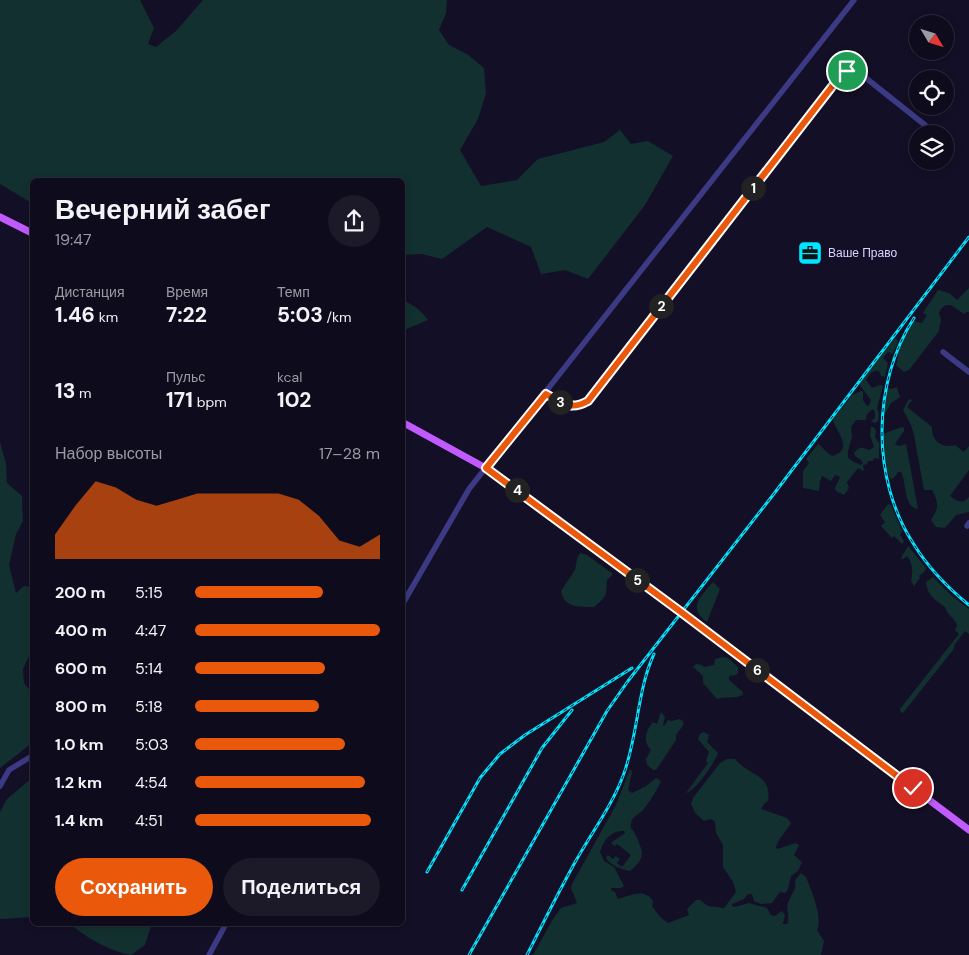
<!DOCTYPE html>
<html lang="ru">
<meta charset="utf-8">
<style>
:root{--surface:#0e0b1c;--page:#1c1929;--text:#f1f3f6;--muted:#9b9ba3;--line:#2e2b3b;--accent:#ea580c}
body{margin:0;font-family:"DM Sans",sans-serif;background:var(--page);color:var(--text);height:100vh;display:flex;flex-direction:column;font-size:19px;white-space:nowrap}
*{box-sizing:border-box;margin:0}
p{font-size:16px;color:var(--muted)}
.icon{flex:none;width:28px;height:28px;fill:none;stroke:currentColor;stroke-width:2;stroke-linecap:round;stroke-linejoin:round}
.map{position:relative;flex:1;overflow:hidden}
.panel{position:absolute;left:30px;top:178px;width:375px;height:748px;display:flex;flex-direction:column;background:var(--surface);border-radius:8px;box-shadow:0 2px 8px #0003,0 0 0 1px var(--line)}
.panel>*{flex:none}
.needle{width:32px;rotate:128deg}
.tools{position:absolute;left:909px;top:15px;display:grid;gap:10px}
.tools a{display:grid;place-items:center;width:45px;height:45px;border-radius:50%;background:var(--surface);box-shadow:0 2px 8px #0003,0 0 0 1px var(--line);font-size:25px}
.pin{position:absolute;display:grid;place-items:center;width:42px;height:42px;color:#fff;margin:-21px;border:2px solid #fff;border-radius:50%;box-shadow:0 1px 5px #0007}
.km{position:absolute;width:25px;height:25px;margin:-12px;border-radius:50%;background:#222;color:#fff;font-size:14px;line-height:25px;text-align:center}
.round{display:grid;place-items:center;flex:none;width:52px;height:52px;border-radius:26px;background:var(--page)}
.headline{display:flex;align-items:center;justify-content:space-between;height:85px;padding:0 25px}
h1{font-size:28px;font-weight:700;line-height:38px}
.metrics{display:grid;grid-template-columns:repeat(3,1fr);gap:8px;height:85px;padding:5px 25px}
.metrics div{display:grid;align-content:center}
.metrics b{font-size:21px;font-weight:700}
.metrics small{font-size:14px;font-weight:400}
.metrics p{font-size:14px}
.chart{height:140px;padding:10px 25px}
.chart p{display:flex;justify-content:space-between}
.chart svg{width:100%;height:90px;margin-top:5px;fill:var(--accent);opacity:.7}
.cta{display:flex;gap:10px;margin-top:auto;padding:10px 25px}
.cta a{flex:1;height:58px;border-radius:30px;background:var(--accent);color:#fff;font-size:20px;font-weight:700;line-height:58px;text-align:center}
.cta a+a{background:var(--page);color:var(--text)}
ul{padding:0 25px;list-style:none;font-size:16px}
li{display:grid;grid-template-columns:80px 60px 1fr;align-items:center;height:38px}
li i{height:12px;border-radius:6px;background:var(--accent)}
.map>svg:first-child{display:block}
</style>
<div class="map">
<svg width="969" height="955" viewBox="0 0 969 955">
<rect width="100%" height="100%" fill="#130f26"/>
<g fill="#12302f">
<path d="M0,0H140L154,28L148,44L156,47L176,31L203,0H447L446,13L439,30L449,45L467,54L484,68L486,93L478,119L460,150L481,186L517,180L538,159L604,142L620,130L631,144L648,141L673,156L645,205L588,279L565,270L541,274L531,247L487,227L442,259L422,254L403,255L402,180H32V206L30,202L0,184Z"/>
<path d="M969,288V312H966L964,314L951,305H946L941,309L939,313L941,320L939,331L909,370L904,372L896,365C898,359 898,354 900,348C902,339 909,329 914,321L922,323L927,315L923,313L938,290L949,293L957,300Z"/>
<path d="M403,300C413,305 421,310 428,320L404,330L403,334Z"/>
<path d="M896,338L898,342L893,353L892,354L888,352L883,358L888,363L885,377L881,376L879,371C872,370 869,375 866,380L872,388L880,385L883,386L877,408L879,413L878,421L875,423L871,421L875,418V412L873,409L867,414L866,420H856L851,427L852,437L848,451V458L854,462L861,465L863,463L861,460L855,456L854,453C859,446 863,447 869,450L874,447L870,435L871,427H874L876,431L875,437L879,443V459L874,458L873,461H868L867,464L863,465L864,471L858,468L847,482L849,488L844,495L836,491L835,488L840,477L838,476L835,475L831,481L822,476L820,481L819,491L803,488V471L809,463L806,459L818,444C823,446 826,454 833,456C854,449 837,433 833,420L852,395L861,391L863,392V400L867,406L869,405L871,400L859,384L888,346Z"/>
<path d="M887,387L891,389L897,387L900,397L891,403L884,416L885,420L883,422Z"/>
<path d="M909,399L912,400L907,407L932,427C931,440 942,449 955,445L964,452L969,446V470L950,496C956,501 963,505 969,497V512L956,515L945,528L936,527L931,520C939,508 939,503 932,490H924L914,435L911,425L903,410Z"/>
<path d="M902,427L904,428V431L895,444L899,446L906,444L918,509C903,507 907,483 901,472H898L893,479L889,478L885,458L883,436L885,433Z"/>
<path d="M0,442L6,464L7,483L22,496L23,521L16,534L9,565L16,593L24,586L32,587V607L31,612L32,650L23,669L24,683L32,693V743L0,768Z"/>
<path d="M888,504L891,505L902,531L900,535L904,541L902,544L894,536L892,538L881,526L885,522L880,515Z"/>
<path d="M908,546L926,568L925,571L919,576L920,578L914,586L911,581C913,572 913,564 907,556L903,559L901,558Z"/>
<path d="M580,553L587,555L613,574L607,580L606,594L602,600L594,607C580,607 564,608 561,591L575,570L577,559Z"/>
<path d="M933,577L952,596L969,609V634L965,631L955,644L953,650L903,713L900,711V709L959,634L955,630L957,625C955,618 947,615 945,607C935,600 927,595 926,582Z"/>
<path d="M713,582L720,589L707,622C687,608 701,596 713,582Z"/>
<path d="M722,657L728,658L738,667V673L736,675L729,676V680L743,692V695C735,699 726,696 717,699L703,683V676L693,667L696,664L702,665L704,667L714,665L715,659Z"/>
<path d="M661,712L665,717L663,725L664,726L668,720L672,721L679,719L683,721L684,724L676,735V740L656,770H653L647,765L646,759L651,750C642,741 646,730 653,722L657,724Z"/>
<path d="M704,732L709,735L707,742L718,753C714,764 696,790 686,793L708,763L706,761L709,752L698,739L700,734Z"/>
<path d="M727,759H735C749,776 772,774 768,801L764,804L761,809L787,818L791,823C787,831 777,839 776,848L778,849L795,843L799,845L794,855L802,862L798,871L791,876L788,889L785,893L780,892L772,903L761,904L754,901L752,894H748L744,899L732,904V906L735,907L749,903L767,908L771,915L775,916L780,912L782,911L785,915L783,924H787C790,917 786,910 788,903C791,893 797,891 795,880L801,873L806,877C811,890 823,916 817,930L824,941L821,955H533L553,919L561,908L577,903L571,888L572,884L616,805L630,769L632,772L628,790L632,793L646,786L656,778L661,781C659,787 646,808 641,812C634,817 630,819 631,828C635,833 637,837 639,843C645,856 641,862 630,871C621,869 611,866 606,858L608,855L613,859L616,856L620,859L617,863L622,867L631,855L617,844L614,846L612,844V842L625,833L624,831C611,830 603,841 600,852L604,861L614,867L624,886L621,888H611V890L615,892L618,899C631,895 645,888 653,901L652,906L661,918L668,923L689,915L687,909L696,900H700L708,906L724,908L736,892L733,882L723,867V845L716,833L715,822L711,819L704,821L696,814L691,804L693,798L720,763Z"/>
<path d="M32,778V917L1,919L0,918V812L7,799Z"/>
<path d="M69,923H152L145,945L131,955C109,951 85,937 69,923Z"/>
</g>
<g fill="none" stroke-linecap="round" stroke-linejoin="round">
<g stroke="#3d3a85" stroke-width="5.5">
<path d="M943,352L969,372"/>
<path d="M545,394C562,403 569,411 588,401L841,75L847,71H857L925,125"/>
<path d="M967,526L969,523"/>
<path d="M402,605L469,489L854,0"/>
<path d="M0,786L9,770L32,756"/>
<path d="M209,955L227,922"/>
</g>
<g stroke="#c25bff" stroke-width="7">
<path d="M0,217L32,233"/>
<path d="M402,422L493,472L969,830"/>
</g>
<defs>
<g id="rail">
<path d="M914,318C872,383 871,478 913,543C927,566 948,588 969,605"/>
<path d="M427,872L480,778L500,754L525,735L632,668"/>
<path d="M462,890L542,748L572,710"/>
<path d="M469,955L607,711L628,681L773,495L969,237"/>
<path d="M527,955C542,925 557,895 573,866C589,836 611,808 623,776C638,737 637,690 654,654"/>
</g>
</defs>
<use href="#rail" stroke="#00e5ff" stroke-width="3"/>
<use href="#rail" stroke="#130f26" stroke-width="1" stroke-dasharray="4" stroke-linecap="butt"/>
</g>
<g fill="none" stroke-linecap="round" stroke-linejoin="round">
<defs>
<path id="route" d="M847,71L841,75L588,401C570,411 562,403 546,394L486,468L681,612L913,788"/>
</defs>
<use href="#route" stroke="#fff" stroke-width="10"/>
<use href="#route" stroke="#ea580c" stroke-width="6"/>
</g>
<defs>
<symbol id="office-square" viewBox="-11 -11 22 22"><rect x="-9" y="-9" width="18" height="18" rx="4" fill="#00e5ff" stroke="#130f26"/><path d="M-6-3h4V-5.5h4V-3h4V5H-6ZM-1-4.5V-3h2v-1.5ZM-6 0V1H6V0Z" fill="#111"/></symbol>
</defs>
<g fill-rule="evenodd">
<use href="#office-square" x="796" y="239" width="28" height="28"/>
</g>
<g text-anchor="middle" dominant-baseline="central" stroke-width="4" stroke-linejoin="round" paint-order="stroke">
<g font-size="12" fill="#d9d4ff" stroke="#130f26" text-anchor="start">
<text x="828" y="253">Ваше Право</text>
</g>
</g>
</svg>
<div class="tools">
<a><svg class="needle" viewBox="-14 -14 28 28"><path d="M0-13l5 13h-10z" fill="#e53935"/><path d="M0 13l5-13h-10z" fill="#9b9ba3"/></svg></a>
<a><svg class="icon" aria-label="locate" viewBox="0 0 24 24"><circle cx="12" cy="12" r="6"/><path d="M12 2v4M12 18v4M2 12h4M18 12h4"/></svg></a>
<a><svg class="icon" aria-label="layers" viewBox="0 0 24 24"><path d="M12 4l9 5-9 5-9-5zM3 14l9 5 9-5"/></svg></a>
</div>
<div class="pin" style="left:847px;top:71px;background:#1e9e55"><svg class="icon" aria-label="arrive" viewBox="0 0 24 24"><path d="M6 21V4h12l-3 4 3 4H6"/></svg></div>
<div class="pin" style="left:913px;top:788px;background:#d93025"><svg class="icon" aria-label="check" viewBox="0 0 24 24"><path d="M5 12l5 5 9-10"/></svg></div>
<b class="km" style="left:753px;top:188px">1</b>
<b class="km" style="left:661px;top:306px">2</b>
<b class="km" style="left:560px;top:402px">3</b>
<b class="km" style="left:517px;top:490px">4</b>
<b class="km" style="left:637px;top:580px">5</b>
<b class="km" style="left:757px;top:670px">6</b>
<section class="panel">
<div class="headline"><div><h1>Вечерний забег</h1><p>19:47</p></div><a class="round"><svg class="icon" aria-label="share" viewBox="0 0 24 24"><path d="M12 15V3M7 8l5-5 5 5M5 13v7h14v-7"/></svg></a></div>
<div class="metrics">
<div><p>Дистанция</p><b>1.46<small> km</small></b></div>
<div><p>Время</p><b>7:22</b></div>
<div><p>Темп</p><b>5:03<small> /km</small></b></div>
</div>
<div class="metrics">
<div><b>13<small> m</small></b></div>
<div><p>Пульс</p><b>171<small> bpm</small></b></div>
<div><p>kcal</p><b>102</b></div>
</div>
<div class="chart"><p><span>Набор высоты</span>17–28 m</p>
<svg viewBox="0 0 160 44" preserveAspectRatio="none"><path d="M0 44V32L10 18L20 6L30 9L40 15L50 18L60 15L70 12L80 12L90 12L100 12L110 12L120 15L130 23L140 35L150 38L160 32V44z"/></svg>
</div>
<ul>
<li><b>200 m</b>5:15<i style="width:69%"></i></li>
<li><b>400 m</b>4:47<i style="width:100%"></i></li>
<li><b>600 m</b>5:14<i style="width:70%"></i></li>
<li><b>800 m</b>5:18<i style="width:67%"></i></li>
<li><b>1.0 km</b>5:03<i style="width:81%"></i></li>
<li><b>1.2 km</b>4:54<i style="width:92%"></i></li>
<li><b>1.4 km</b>4:51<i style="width:95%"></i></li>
</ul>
<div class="cta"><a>Сохранить</a><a>Поделиться</a></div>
</section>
</div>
